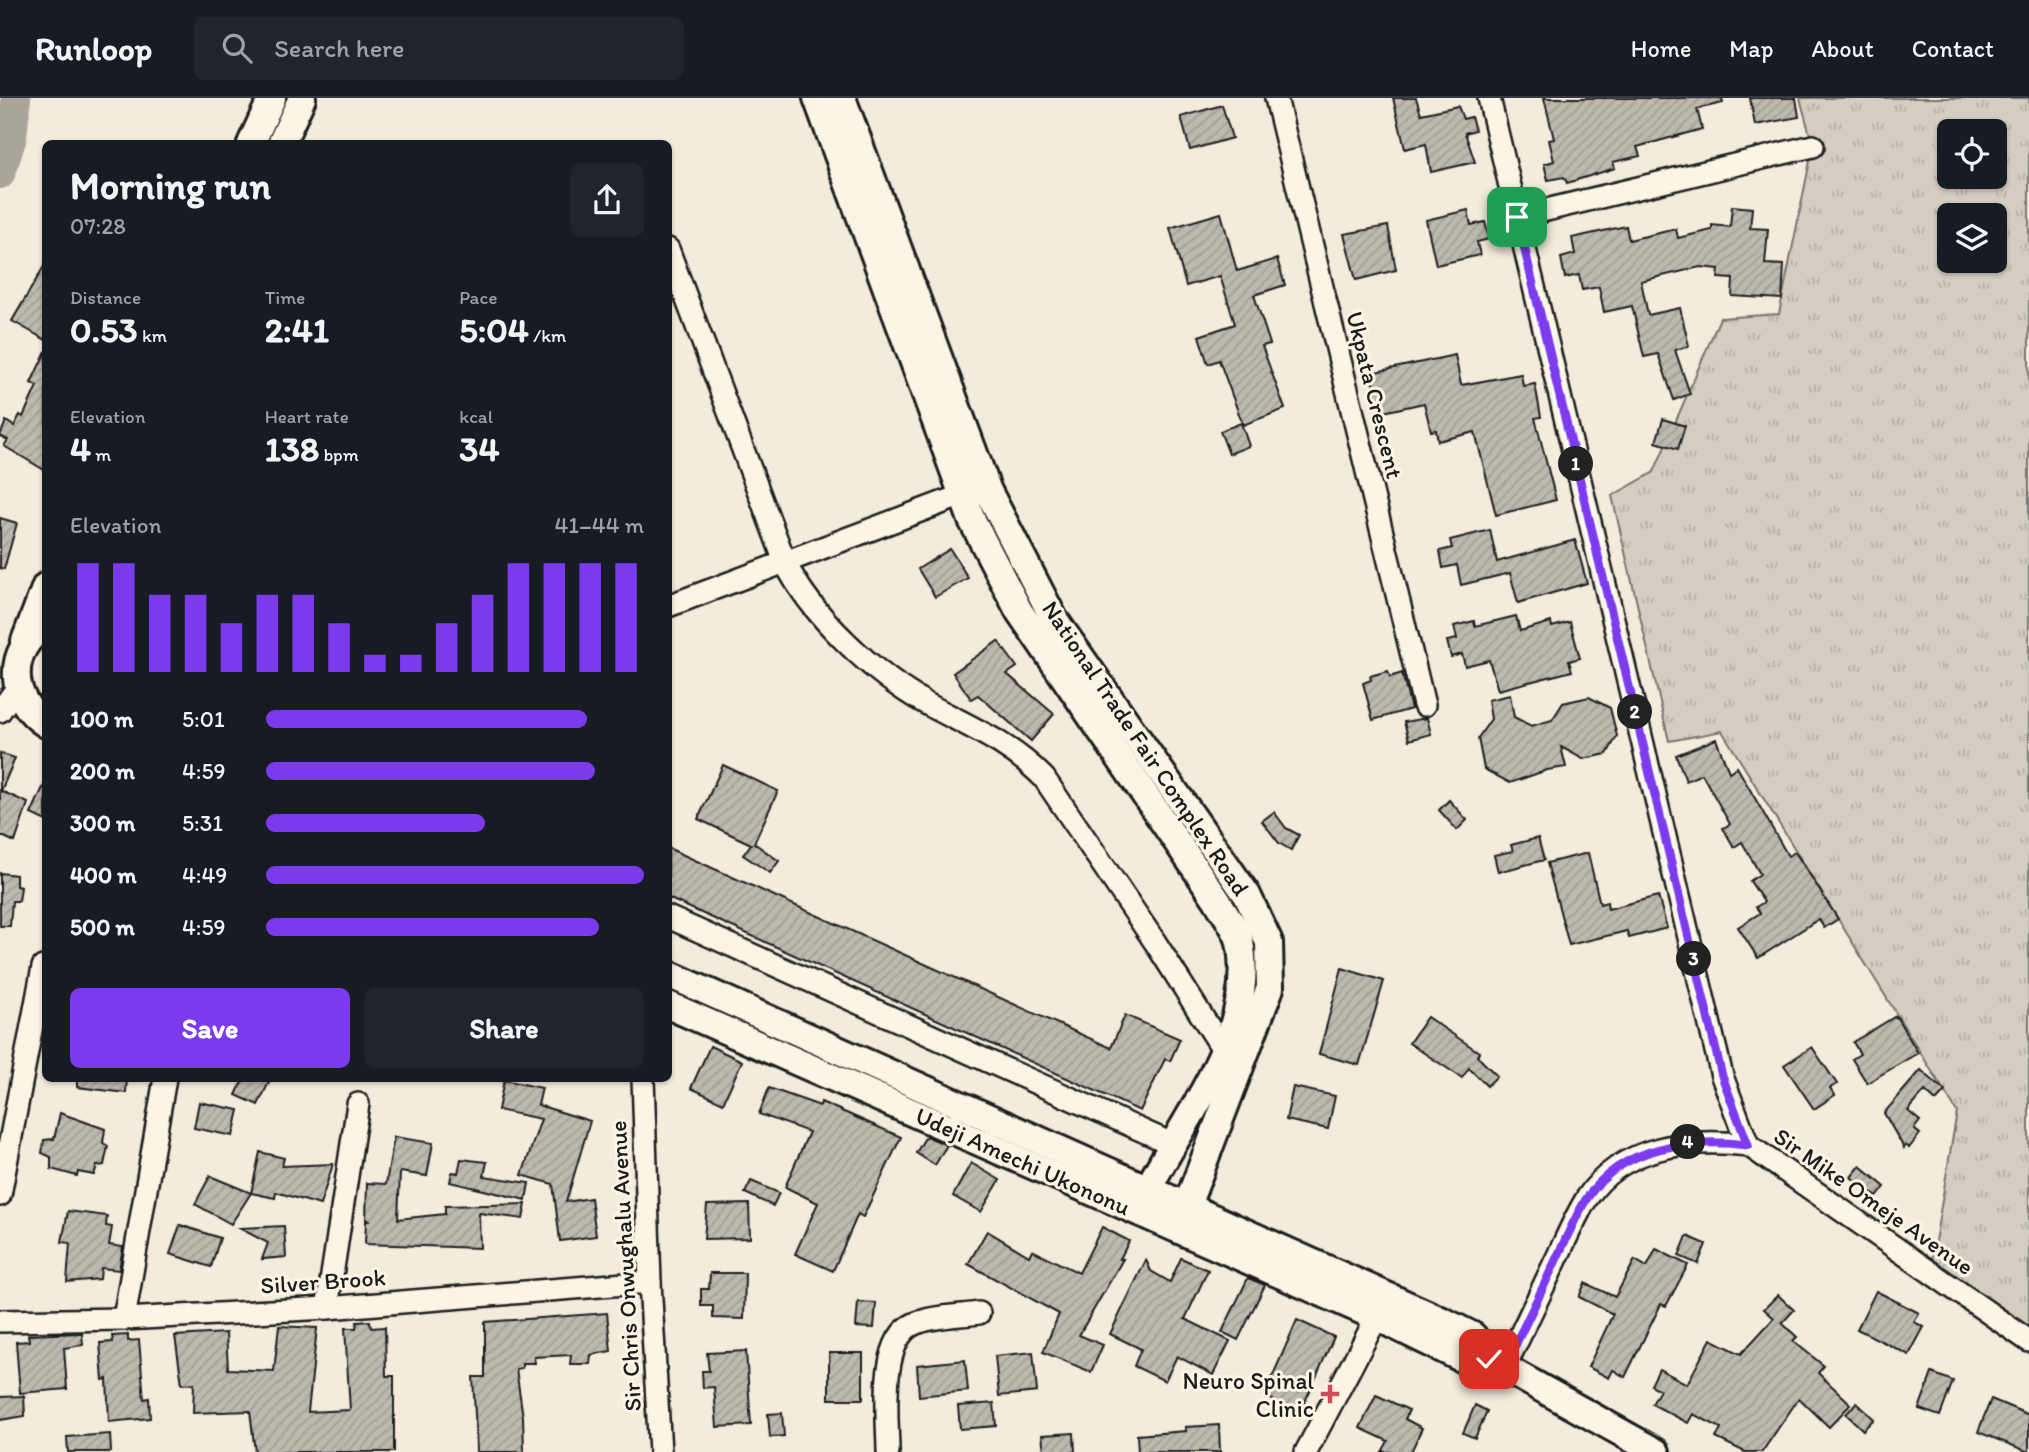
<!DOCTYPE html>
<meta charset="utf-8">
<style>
:root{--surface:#171b24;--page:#20242c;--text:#f1f3f6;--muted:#9ea1a6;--line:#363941;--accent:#7c3aed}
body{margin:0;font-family:Itim,sans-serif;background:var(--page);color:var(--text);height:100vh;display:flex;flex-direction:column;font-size:26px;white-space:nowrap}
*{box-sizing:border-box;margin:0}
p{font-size:23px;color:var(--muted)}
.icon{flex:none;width:38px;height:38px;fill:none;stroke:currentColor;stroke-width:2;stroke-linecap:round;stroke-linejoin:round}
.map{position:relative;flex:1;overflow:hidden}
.drawer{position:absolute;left:42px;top:42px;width:630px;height:942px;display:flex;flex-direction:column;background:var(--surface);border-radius:10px;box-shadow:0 2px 5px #0004}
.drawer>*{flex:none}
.controls{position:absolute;left:1937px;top:21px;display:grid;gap:14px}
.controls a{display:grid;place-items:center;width:70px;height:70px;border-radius:10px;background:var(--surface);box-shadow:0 2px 5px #0004;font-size:35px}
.pin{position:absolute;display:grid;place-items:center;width:60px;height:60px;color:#fff;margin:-30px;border-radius:14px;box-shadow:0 4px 10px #0006}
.km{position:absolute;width:35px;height:35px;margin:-18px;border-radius:50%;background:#222;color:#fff;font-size:19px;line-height:35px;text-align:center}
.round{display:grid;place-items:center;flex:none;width:74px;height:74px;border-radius:10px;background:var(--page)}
.headline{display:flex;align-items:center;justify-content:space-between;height:119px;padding:0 28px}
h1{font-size:38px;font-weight:800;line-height:52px}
.metrics{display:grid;grid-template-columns:repeat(3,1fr);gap:10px;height:119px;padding:7px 28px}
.metrics div{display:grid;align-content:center}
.metrics b{font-size:35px;font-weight:800}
.metrics small{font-size:19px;font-weight:400}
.metrics p{font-size:19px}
.chart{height:196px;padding:14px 28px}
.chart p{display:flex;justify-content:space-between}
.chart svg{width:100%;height:126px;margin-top:7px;stroke:var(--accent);stroke-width:6}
.button{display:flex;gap:14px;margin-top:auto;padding:14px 28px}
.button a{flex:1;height:80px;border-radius:10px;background:var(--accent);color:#fff;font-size:28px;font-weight:800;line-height:80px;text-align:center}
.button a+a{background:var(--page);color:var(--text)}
ul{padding:0 28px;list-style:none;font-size:23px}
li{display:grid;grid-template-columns:112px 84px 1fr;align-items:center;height:52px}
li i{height:18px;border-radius:9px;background:var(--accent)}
header{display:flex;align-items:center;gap:42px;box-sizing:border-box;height:98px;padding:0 35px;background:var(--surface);border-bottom:2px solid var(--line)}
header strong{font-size:33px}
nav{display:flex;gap:38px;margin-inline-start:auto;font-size:24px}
.search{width:490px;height:63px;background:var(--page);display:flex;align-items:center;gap:18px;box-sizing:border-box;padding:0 24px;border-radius:10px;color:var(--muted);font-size:26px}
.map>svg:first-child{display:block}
</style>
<header>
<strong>Runloop</strong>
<div class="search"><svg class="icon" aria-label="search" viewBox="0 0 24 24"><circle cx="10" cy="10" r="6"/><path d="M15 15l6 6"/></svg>Search here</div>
<nav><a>Home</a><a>Map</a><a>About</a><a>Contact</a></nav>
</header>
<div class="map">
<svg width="2029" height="1354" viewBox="0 0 2029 1354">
<defs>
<pattern id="grass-tufts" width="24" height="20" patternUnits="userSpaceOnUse" patternTransform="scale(1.75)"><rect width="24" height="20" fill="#d3cec1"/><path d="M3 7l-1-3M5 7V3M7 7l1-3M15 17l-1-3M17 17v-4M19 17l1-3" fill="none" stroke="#b5b0a5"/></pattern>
<pattern id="building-hatch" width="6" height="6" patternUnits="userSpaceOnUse" patternTransform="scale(1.75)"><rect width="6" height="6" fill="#beb9ae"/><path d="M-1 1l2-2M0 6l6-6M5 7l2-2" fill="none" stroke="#a39e95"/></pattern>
</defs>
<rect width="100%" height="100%" fill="#f3ecdd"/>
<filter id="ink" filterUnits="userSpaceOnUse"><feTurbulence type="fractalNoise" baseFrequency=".0143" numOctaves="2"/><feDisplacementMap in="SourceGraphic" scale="14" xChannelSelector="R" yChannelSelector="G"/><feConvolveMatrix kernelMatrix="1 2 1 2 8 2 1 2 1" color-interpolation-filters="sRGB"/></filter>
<g filter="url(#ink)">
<path fill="url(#grass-tufts)" stroke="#78756e" stroke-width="2" fill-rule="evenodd" d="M1800,0H2029V1242L1930,1173L1957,1014L1722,633L1669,643L1612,398L1654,374L1720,220L1779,216L1813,48ZM1950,33H1995V79H1950ZM1950,117H1995V163H1950Z"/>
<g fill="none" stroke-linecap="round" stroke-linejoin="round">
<path stroke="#aaa59b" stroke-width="30" d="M0,76L12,39L16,0"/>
</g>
<g fill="url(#building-hatch)" stroke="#1c1c1c" stroke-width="2">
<path d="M1393,0H1416L1421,16L1458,8L1463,21L1471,19L1475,32L1465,35L1475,64L1431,74L1426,46L1405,51Z"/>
<path d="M1544,0H1722L1723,5L1697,11L1702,31L1637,49L1640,58L1613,64L1615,70L1567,85L1564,79L1548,82L1544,66L1554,63L1549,42L1554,41Z"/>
<path d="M1750,0H1796L1799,19L1755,27Z"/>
<path d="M1222,7L1232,40L1190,52L1181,19Z"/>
<path d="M1732,108L1752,110L1750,130L1768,131L1765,166L1784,167L1782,201L1732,198L1733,181L1718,180L1719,171L1700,169L1641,183L1648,217L1680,210L1689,248L1675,252L1690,296L1674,302L1658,256L1644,259L1632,208L1604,214L1599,189L1582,192L1579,177L1565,180L1561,160L1575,156L1572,140L1626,128L1629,142L1676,131L1678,140L1712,132V127L1730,129Z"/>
<path d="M1468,112L1471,127L1485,124L1489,141L1477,144L1480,157L1436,167L1426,122Z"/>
<path d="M1221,115L1237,173L1277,161L1285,187L1254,197L1270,246L1262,248L1285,311L1243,327L1219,262L1208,266L1199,238L1235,226L1220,178L1186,188L1170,130Z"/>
<path d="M1388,128L1396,172L1356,182L1344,136Z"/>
<path d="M46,165V242L12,223Z"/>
<path d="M46,253V373L4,348L8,342L0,338L6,323L14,328L20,317L23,319L37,288L31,285Z"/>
<path d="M1455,257L1461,287L1521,276L1523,288L1535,286L1541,319L1535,320L1556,402L1496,417L1475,334L1438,343L1436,332L1431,333L1424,305L1379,315L1371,275Z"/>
<path d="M1663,321L1685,328L1678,351L1656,344Z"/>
<path d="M1241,325L1249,348L1229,356L1220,333Z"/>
<path d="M0,420L17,425L4,471L0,470Z"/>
<path d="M1490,432L1497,464L1575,442L1587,485L1518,505L1510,475L1461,487L1457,467L1443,470L1440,453L1452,450L1450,442Z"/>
<path d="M950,451L968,480L935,499L918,471Z"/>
<path d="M1516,518L1520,533L1551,524L1552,529L1570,524L1580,560L1569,563L1572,573L1498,592L1489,562L1465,568L1462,556L1451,559L1447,543L1457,541L1454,528L1474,523L1475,528Z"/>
<path d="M998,543L1017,569L1007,576L1054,616L1031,643L978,597L971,601L953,575Z"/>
<path d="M1388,573L1390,579L1402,575L1411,611L1373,622L1363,585L1371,582L1370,578Z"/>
<path d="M1510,597L1514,619L1531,628L1552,622L1563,605L1589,599L1610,610L1617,638L1607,656L1583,661L1561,649L1566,669L1547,672L1510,685L1484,671L1478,640L1491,621L1488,602Z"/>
<path d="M1427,620L1431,636L1409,642L1404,624Z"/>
<path d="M1716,641L1729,674L1737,669L1788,758L1795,754L1838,821L1824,830L1819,821L1758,860L1738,829L1760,815L1756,809L1764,804L1750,783L1760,776L1742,744L1734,749L1723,730L1730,726L1702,676L1686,683L1676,657Z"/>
<path d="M0,655L15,660L1,693L28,705L15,744L0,737Z"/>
<path d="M723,667L778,693L754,745L779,763L770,775L743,757L751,746L698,721Z"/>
<path d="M46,683V723L31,716Z"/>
<path d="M1449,702L1467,722L1457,732L1439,712Z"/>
<path d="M1274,714L1286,730L1299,737L1291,752L1279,745L1262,723Z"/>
<path d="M1538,740L1544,762L1498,774L1494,757L1513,753L1511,747Z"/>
<path d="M668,750L1111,950L1125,917L1180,941L1170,963L1165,961L1140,1013L668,800Z"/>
<path d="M1588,755L1600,806L1607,804L1608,811L1658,798L1667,830L1629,840L1627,833L1569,847L1547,765Z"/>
<path d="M0,775L16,777V788L21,789L19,803H12L10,828H0Z"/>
<path d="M1342,870L1384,883L1359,967L1319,956Z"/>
<path d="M1896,918L1918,955L1867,985L1852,961L1860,956L1853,944Z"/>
<path d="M1427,919L1479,954L1477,958L1497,978L1487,988L1469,970L1462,980L1409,945Z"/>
<path d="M710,948L742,963L723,1005L691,990Z"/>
<path d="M1812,949L1837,986L1830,990L1835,997L1814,1011L1784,967Z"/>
<path d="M1921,972L1945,993L1936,1003L1925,993L1908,1013L1920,1023L1914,1031L1920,1036L1909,1050L1906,1047L1904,1050L1884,1015Z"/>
<path d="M77,980H127L126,995L77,989Z"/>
<path d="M244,980H271L258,1007L236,997Z"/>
<path d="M504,982L542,990L538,1007L590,1023L566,1104L591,1100L596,1138L560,1143L553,1086L522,1077L541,1021L498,1012Z"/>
<path d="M1293,989L1335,998L1328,1031L1286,1022Z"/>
<path d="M769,990L820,1008L821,1004L901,1039L863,1119L858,1116L833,1173L795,1156L818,1105L785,1089L809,1034L759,1016Z"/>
<path d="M199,1004L239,1012L233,1038L194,1030Z"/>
<path d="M60,1015L105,1031L103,1045L108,1048L104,1067L97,1068L94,1077L78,1074L77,1078L51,1071V1059L42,1055L44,1042L54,1041Z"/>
<path d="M926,1038L947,1047L935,1067L916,1055Z"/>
<path d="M394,1039L433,1045L427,1078L400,1074L398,1121L445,1116V1108L526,1106L523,1121L479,1115L480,1150L365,1146L366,1123H370L366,1122L367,1085L386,1086Z"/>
<path d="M260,1054L284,1060L282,1068L333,1066L320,1107L276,1094L275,1100L251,1095Z"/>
<path d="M461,1061L487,1064L484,1078L529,1085L526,1102L450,1084L452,1074L458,1075Z"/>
<path d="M971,1065L1000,1082L981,1114L953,1098Z"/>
<path d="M1860,1068L1885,1089L1877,1099L1851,1079Z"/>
<path d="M210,1078L251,1095L231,1126L195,1106Z"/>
<path d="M751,1083L779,1095L773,1108L745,1095Z"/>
<path d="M749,1106L750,1140L704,1141L707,1107Z"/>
<path d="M68,1113L107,1118L106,1128L112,1129L109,1147L123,1149L119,1172L101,1170L100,1181L67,1184L70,1145L62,1144Z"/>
<path d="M180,1127L220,1140L211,1169L170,1156Z"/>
<path d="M284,1128L286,1159L262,1161L268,1145L239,1130Z"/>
<path d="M1102,1129L1129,1143L1120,1161H1123L1079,1237L1103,1247L1091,1274L1043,1254L1059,1216L968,1166L987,1133L1029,1158L1032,1152L1079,1175Z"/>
<path d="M1687,1138L1706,1146L1698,1166L1679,1158Z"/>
<path d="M1656,1151L1688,1167L1666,1208L1661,1206L1625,1279L1613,1272L1609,1280L1588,1269L1613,1216L1579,1199L1585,1185L1615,1199L1635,1162L1647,1169Z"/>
<path d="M1181,1160L1208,1172L1185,1221L1230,1243L1213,1277L1177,1258L1165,1283L1134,1268L1141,1251L1110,1236L1146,1162L1151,1173L1170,1184Z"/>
<path d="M710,1175H745L744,1221L713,1220V1208H701V1191H709Z"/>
<path d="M1248,1180L1265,1187L1238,1242L1222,1234Z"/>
<path d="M1876,1193L1919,1215L1914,1224L1924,1229L1909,1257L1857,1231Z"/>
<path d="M1778,1197L1794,1212L1782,1225L1797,1239L1793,1243L1824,1268L1818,1275L1851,1306L1829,1329L1799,1300L1762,1354H1745L1716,1340L1721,1330L1693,1316L1688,1325L1652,1306L1660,1292L1651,1287L1659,1271L1687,1286L1711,1241L1741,1256L1774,1220L1764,1211Z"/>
<path d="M858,1204L876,1205L874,1230L856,1229Z"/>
<path d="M607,1215L611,1253L591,1257L590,1266H570L571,1257L534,1259L535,1265H522V1270L516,1271L523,1319L524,1354H477L473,1279H485V1224Z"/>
<path d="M1297,1222L1334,1239L1300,1315L1264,1298Z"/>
<path d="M370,1223L371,1230L385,1229L386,1278H394V1354H255L250,1313L193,1315L194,1285L182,1286L175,1238L226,1235L228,1271L274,1273L279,1228L317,1230L308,1314L350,1312L345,1230H356L357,1224Z"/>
<path d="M82,1235L83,1247L64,1250L67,1291L20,1295L16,1244L29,1243L28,1237Z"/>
<path d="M128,1237V1243L139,1242L144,1301L149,1300L150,1320L109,1324L107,1281L103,1282L100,1245L113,1244L112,1238Z"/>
<path d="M746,1253L751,1327L717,1329L714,1289L703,1290L702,1273H709L707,1255Z"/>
<path d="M1033,1254L1037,1294L999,1298L995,1258Z"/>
<rect x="829" y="1255" width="34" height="46"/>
<path d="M965,1262L968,1293L919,1298L917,1267Z"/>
<path d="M1932,1275L1953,1283L1940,1318L1919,1311Z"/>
<path d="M1376,1297L1409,1312L1405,1321L1422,1330L1411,1354H1382L1388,1343L1360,1330Z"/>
<path d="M24,1298L25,1318L0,1322V1299Z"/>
<path d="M1991,1301L2029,1317V1354L1978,1334Z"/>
<path d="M994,1305L996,1328L960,1331L958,1308Z"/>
<path d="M1857,1305L1874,1321L1863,1332L1846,1316Z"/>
<path d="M1475,1307L1487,1313L1475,1340L1463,1335Z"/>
<path d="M782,1315L784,1338L770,1339L768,1316Z"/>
<path d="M1219,1327L1220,1354H1138L1137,1337L1186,1333L1185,1329Z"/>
<path d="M1074,1335L1075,1354H1044L1042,1337Z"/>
<path d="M110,1336L111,1354H68L67,1339Z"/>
</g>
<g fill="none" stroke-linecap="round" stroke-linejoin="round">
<defs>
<g id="minor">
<path d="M1276,0L1424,607"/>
<path d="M1489,0L1722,978L1748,1047L2029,1243"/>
<path d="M1517,119L1813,48"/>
<path d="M668,151L785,464L668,508"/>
<path d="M965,396L785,464C811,518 875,577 927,606C970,629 1010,645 1044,680L1155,844L1224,953"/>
<path d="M0,613L17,590"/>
<path d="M668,819L1172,1046"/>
<path d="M643,980L650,1184L660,1354"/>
<path d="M0,1097L43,869"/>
<path d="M327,1210L358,1006"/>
<path d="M124,1221L165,980"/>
<path d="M0,1223L124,1221L327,1210L650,1184"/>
<path d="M1504,1270C1522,1234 1539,1198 1556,1162C1566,1141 1575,1119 1587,1100C1622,1047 1690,1040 1748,1047"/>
<path d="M888,1354C888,1322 878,1242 914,1226C932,1218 959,1218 979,1215"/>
<path d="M1306,1354L1377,1219"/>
</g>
<g id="major">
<path d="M817,0L972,422L1019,513L1217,802C1224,815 1237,830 1240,844C1259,939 1173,1031 1137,1113"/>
<path d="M842,0L988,393L1054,521L1247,797L1269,844L1270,890L1178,1131"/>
<path d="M251,46L272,0"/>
<path d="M281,46L302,0"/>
<path d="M46,527C6,551 8,602 46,626"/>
<path d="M25,543L46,488"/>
<path d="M668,876L1443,1223L1473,1238L1489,1261L1656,1354"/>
<path d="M668,907L1377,1219L1463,1261H1489"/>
</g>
</defs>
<use href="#minor" stroke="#1c1c1c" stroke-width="26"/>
<use href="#major" stroke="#1c1c1c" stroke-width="32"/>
<use href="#minor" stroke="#fcf5e5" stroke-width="21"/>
<use href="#major" stroke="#fcf5e5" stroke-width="26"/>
</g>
</g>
<g fill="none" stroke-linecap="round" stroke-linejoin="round" filter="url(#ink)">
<defs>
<path id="route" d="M1489,1261L1504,1269C1522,1234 1539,1198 1556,1162C1566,1141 1575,1119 1587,1100C1623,1047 1690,1040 1748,1047L1722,978L1517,119"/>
</defs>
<use href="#route" stroke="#fff" stroke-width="14"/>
<use href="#route" stroke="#7c3aed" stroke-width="9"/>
</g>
<path fill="#d1495b" stroke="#fcf5e5" stroke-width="2.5" d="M1326.5 1285.5h7v7h7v7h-7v7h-7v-7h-7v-7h7z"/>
<g text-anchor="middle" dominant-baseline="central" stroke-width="6" stroke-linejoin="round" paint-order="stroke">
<g font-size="24" fill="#1c1c1c" stroke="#fcf5e5">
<text transform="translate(1375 297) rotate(76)">Ukpata Crescent</text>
<text transform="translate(1146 650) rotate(56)">National Trade Fair Complex Road</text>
<text transform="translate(1023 1063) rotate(24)">Udeji Amechi Ukononu</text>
<text transform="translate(1874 1103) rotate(35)">Sir Mike Omeje Avenue</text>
<text transform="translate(625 1168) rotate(-93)">Sir Chris Onwughalu Avenue</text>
<text transform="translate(323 1183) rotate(-4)">Silver Brook</text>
</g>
<g font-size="24" fill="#1c1c1c" stroke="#fcf5e5" text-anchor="end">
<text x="1314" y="1282">Neuro Spinal<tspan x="1314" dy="28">Clinic</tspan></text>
</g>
</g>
</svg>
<div class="controls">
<a><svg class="icon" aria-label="locate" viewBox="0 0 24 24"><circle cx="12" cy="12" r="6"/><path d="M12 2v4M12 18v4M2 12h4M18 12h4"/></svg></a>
<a><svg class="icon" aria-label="layers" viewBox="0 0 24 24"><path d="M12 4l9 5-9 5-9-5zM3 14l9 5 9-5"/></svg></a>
</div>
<div class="pin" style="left:1517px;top:119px;background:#1e9e55"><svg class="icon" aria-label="arrive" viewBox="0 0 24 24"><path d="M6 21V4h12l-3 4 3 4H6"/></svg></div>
<div class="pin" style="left:1489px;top:1261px;background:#d93025"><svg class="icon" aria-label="check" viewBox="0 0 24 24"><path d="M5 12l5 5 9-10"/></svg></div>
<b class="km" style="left:1576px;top:366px">1</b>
<b class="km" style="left:1635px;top:614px">2</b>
<b class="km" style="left:1694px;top:861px">3</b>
<b class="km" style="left:1688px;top:1044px">4</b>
<section class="drawer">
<div class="headline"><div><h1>Morning run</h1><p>07:28</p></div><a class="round"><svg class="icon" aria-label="share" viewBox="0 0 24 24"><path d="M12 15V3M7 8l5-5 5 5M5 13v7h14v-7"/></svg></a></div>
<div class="metrics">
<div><p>Distance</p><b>0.53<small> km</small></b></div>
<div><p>Time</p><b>2:41</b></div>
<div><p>Pace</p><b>5:04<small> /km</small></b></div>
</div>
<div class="metrics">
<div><p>Elevation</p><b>4<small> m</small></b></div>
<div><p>Heart rate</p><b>138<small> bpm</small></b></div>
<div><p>kcal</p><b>34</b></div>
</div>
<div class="chart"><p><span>Elevation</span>41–44 m</p>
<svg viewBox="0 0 160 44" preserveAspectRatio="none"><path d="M5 44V6M15 44V6M25 44V17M35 44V17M45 44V27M55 44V17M65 44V17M75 44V27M85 44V38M95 44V38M105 44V27M115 44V17M125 44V6M135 44V6M145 44V6M155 44V6"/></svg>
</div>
<ul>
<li><b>100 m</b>5:01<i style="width:85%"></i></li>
<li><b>200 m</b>4:59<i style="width:87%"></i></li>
<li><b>300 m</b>5:31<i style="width:58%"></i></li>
<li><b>400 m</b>4:49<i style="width:100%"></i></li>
<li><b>500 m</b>4:59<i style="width:88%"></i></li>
</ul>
<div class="button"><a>Save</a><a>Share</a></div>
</section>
</div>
